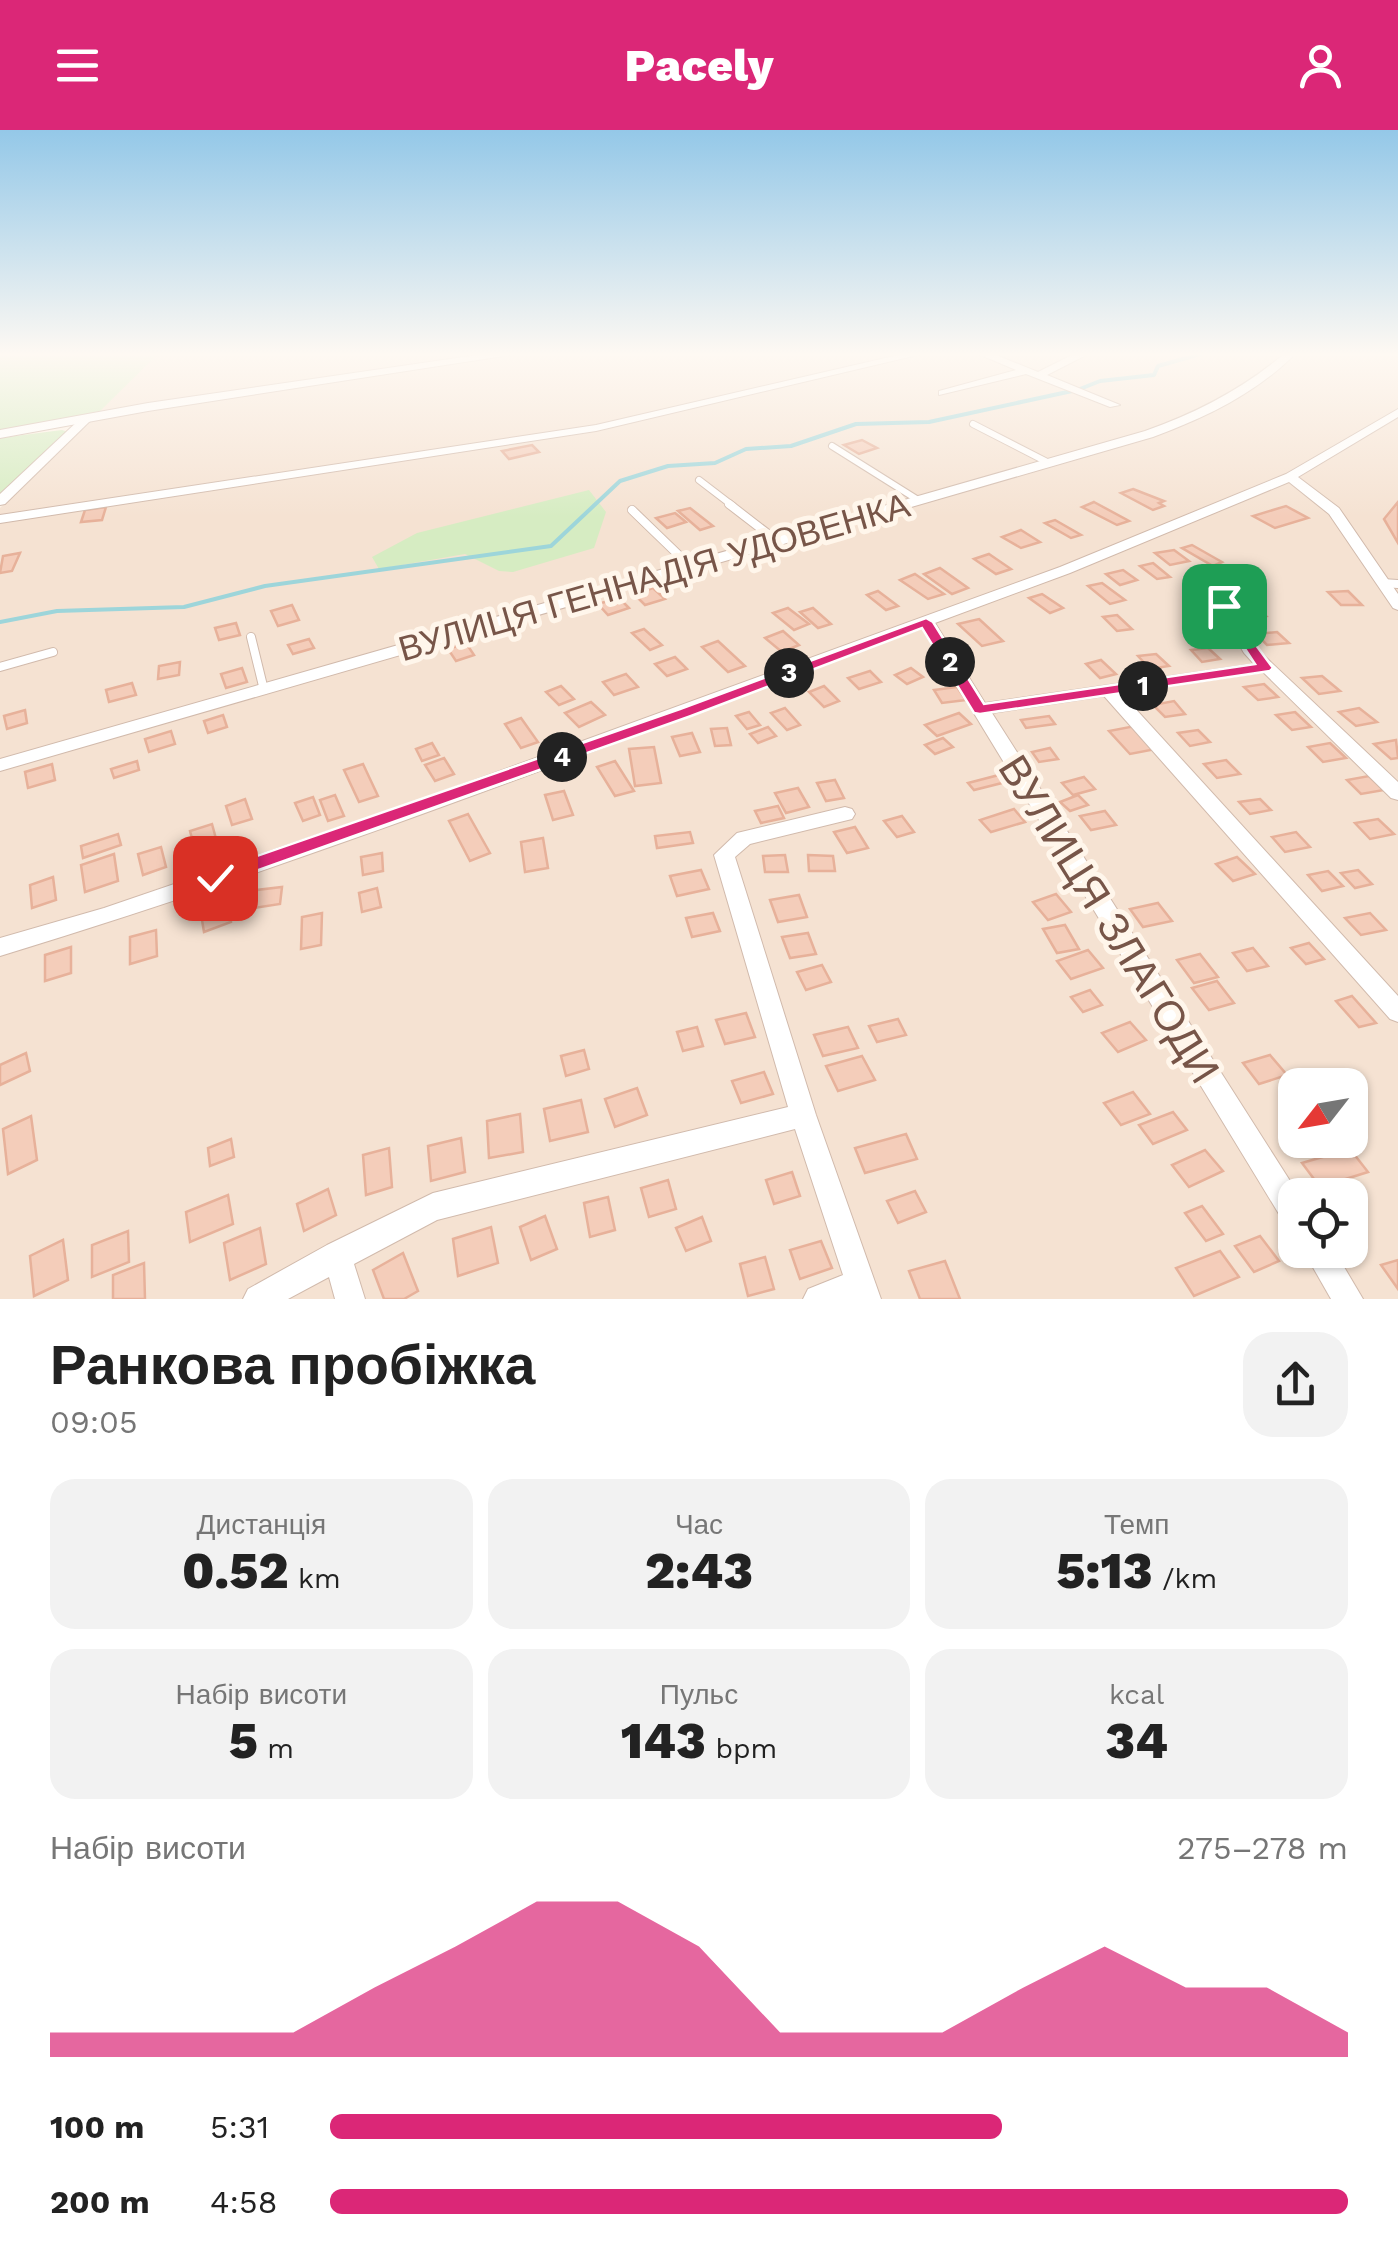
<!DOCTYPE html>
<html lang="uk">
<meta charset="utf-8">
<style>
:root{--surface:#fff;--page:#f2f2f2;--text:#222;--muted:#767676;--accent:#db2777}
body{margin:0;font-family:"Work Sans",sans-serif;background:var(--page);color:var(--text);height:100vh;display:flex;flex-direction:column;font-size:38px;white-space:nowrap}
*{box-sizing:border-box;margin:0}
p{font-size:32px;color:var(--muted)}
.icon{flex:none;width:55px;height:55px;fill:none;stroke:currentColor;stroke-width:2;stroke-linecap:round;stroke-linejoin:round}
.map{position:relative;height:1169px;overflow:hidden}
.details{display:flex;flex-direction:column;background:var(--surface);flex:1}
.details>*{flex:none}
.needle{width:65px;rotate:239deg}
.tools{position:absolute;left:1278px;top:938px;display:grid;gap:20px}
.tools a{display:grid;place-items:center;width:90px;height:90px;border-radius:20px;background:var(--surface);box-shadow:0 2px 8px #0004;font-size:50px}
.pin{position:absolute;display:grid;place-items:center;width:85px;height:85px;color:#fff;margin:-42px;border-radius:20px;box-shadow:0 5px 15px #0006}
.km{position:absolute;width:50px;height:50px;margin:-25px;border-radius:50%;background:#222;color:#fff;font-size:28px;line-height:50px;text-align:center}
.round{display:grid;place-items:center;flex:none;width:105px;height:105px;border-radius:30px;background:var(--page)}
.summary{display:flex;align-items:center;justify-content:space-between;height:170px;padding:0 50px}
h1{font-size:55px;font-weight:800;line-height:75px}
.figures{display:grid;grid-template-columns:repeat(3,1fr);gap:15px;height:170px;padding:10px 50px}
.figures div{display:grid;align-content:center;border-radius:25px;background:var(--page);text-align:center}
.figures b{font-size:50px;font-weight:800}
.figures small{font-size:28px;font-weight:400}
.figures p{font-size:28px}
.chart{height:280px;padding:20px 50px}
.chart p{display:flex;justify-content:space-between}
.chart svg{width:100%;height:180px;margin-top:10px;fill:var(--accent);opacity:.7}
ul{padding:0 50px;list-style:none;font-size:32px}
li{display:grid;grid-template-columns:160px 120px 1fr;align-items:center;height:75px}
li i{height:25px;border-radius:12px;background:var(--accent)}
header{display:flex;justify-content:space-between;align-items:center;height:130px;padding:0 50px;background:var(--accent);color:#fff;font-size:45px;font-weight:800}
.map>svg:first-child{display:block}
</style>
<header><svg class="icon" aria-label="menu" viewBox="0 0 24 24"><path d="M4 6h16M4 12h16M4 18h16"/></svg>Pacely<svg class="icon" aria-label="person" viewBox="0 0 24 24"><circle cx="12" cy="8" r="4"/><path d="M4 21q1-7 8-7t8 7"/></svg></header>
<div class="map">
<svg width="1398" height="1169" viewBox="0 0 1398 1169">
<rect width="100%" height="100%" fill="#fdf1e4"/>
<path fill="#f5e2d2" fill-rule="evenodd" d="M181,223H1398V1169H0V378L155,227ZM1295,955H1350V1010H1295ZM1295,1065H1350V1120H1295Z"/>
<g fill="#d6ecc2">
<path d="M0,223H181L155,227L95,286L0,301Z"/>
<path d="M62,300L68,302L0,364V308Z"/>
<path d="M589,360L606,382L594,418L513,442L499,441L465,424L379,439L372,427L417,403Z"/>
</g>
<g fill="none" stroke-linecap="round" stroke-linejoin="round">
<g stroke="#9dd5da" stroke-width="4">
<path d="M1080,259L1100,251L1154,245L1158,236L1204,223"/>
<path d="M0,492L57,481L184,477L265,456L551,416L620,351L668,336L715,333L746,319L791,316L856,294L929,292L1072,261"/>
</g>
</g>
<g fill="#f4cdba" stroke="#e7b19a" stroke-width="2.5">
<path d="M862,310L877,318L859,324L844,315Z"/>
<path d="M532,315L539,322L509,329L502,321Z"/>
<path d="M1133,359L1164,371L1159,373L1164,376L1153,380L1121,363Z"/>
<path d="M1094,372L1129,391L1117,395L1082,377Z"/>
<path d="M1398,372V413L1384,389Z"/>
<path d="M1286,376L1308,388L1275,398L1253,386Z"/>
<path d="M106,377L102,390L81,392L85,380Z"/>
<path d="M690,378L713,396L700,400L678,381Z"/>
<path d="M675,383L686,392L667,398L656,388Z"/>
<path d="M1055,390L1081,405L1071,408L1045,393Z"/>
<path d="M1021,400L1040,412L1021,418L1002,407Z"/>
<path d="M1192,415L1222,432L1213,436L1182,418Z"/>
<path d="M1174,420L1189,431L1170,435L1155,423Z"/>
<path d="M20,423L12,441L0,443L3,426Z"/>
<path d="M989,424L1011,439L996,444L974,429Z"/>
<path d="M1153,433L1170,447L1157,449L1140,436Z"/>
<path d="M940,438L968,458L952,464L924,444Z"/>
<path d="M1123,440L1137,450L1120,455L1106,444Z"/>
<path d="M915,444L944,464L928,469L900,450Z"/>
<path d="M1102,453L1125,470L1110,474L1088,456Z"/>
<path d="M653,458L665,469L645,475L634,464Z"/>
<path d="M878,461L898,476L886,480L867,465Z"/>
<path d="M1348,461L1362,475H1341L1328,462Z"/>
<path d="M1042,464L1063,478L1050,483L1029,468Z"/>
<path d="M619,468L629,478L608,485L598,474Z"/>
<path d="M1253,474L1266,486L1247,488L1234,476Z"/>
<path d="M292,475L299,490L278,496L271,481Z"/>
<path d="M788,478L809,494L794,500L773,483Z"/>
<path d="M813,478L831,494L818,498L800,482Z"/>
<path d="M1117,485L1132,499L1117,501L1103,487Z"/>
<path d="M979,489L1003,511L982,516L958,494Z"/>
<path d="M236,493L240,505L219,510L215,498Z"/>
<path d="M644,499L662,515L650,520L632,503Z"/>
<path d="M783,501L799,515L782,522L765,508Z"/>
<path d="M1277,502L1289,513L1267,515L1256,504Z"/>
<path d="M309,509L314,518L293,524L288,515Z"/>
<path d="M718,511L745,536L728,542L702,517Z"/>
<path d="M466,513L474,525L456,531L448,519Z"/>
<path d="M1208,518L1220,529L1202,532L1191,520Z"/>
<path d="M1156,524L1169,536L1150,539L1138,526Z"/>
<path d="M675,527L687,539L667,546L655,534Z"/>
<path d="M1101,530L1116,544L1100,548L1086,534Z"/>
<path d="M180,532L179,545L158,549L159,536Z"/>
<path d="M242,538L247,552L226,558L221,544Z"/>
<path d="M911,538L923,547L907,554L895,545Z"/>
<path d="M870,541L881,552L859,559L848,548Z"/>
<path d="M626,544L638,557L614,565L603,552Z"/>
<path d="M1322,546L1340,561L1319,564L1302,548Z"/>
<path d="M132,553L136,565L109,572L106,560Z"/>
<path d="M1264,554L1278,567L1258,570L1244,557Z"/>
<path d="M561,556L574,569L559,575L546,562Z"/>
<path d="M824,556L839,571L824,577L809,562Z"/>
<path d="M957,557L966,570L942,573L934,560Z"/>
<path d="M1174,571L1185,584L1165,587L1153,575Z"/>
<path d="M591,572L605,585L579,597L565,583Z"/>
<path d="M785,578L800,595L787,600L771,583Z"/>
<path d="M1359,578L1377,592L1356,596L1339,582Z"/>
<path d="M25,580L27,593L7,599L4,586Z"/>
<path d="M749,582L760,595L747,599L736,586Z"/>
<path d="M1295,582L1311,597L1292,600L1276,585Z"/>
<path d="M959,583L971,594L937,606L925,595Z"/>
<path d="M223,585L227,597L208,603L204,591Z"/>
<path d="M1049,586L1055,594L1026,598L1021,590Z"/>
<path d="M521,588L538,612L521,618L505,594Z"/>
<path d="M1135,596L1156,619L1130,624L1109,601Z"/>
<path d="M768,597L776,606L758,613L750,604Z"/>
<path d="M727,598L731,615L715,616L711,599Z"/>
<path d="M1198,600L1210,612L1190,616L1178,603Z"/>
<path d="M171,601L175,614L149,622L145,609Z"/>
<path d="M692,603L700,622L680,626L672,607Z"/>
<path d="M943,608L953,617L935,624L925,615Z"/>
<path d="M1396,610L1398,628L1391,629L1374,614Z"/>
<path d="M432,613L439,625L422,631L416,619Z"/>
<path d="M1330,613L1346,628L1323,632L1308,617Z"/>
<path d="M654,617L661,653L635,656L629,619Z"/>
<path d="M1050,618L1058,629L1039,632L1032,622Z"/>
<path d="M444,628L454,644L435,651L425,635Z"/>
<path d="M1226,630L1240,644L1217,648L1204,634Z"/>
<path d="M137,631L139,640L114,648L111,639Z"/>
<path d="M615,631L634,661L615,666L597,637Z"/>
<path d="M52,634L55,650L28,658L25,642Z"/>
<path d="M363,634L378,666L359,672L344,640Z"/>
<path d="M999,645L1006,652L974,660L968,653Z"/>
<path d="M1369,646L1384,660L1361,664L1347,650Z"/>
<path d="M1084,647L1095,659L1073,665L1062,653Z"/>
<path d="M835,650L844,668L826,671L817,653Z"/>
<path d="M798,658L809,677L786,683L775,663Z"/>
<path d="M564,661L573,685L553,690L545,665Z"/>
<path d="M335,665L344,686L328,691L320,670Z"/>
<path d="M1078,665L1088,675L1070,681L1060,672Z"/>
<path d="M313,667L320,685L303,691L295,673Z"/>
<path d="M245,669L252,689L232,695L226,676Z"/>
<path d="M1260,669L1271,680L1250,684L1239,672Z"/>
<path d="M778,676L784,688L761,693L755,681Z"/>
<path d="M1014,679L1025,692L991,702L980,690Z"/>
<path d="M1105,681L1116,695L1091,700L1080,686Z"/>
<path d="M468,684L490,723L470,731L449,691Z"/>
<path d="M902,686L914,702L897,707L884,691Z"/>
<path d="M1378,689L1394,704L1370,709L1355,693Z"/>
<path d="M212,694L219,720L197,727L190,701Z"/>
<path d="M855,697L868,718L847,723L834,702Z"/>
<path d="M690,702L693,713L657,718L655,706Z"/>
<path d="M1296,702L1310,717L1285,722L1272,707Z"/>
<path d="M118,704L121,715L83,728L81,716Z"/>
<path d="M543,708L548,738L525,742L521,712Z"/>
<path d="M161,717L166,737L143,745L138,724Z"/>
<path d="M382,723L383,741L363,745L361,727Z"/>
<path d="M114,724L118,751L85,762L81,735Z"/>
<path d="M785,725L788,742H765L763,726Z"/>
<path d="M808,725L833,726L835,741H809Z"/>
<path d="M1237,727L1255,744L1233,751L1216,734Z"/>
<path d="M701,740L709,759L677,766L670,746Z"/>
<path d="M1358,740L1372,754L1355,758L1341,743Z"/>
<path d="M1328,741L1343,756L1322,761L1308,745Z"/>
<path d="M53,747L56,770L32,778L30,755Z"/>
<path d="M282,757L280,774L254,778L257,760Z"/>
<path d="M377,758L381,777L362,782L359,763Z"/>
<path d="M1056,764L1071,782L1048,790L1033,772Z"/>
<path d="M799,765L807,787L778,792L770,770Z"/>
<path d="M227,769L231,792L204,802L200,778Z"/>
<path d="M1158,773L1172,791L1143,797L1130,779Z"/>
<path d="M322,783L321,815L301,819L302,787Z"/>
<path d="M713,783L720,801L692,807L686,788Z"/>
<path d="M1370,783L1386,800L1361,805L1345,788Z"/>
<path d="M1065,795L1079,819L1057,823L1043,799Z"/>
<path d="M156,800L157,826L130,834V807Z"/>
<path d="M808,803L816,824L790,828L782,807Z"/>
<path d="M1309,813L1324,829L1306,834L1291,818Z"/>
<path d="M71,817V843L45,851V825Z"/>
<path d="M1253,818L1268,836L1247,841L1233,823Z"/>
<path d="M1088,820L1103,838L1071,849L1057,831Z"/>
<path d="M1200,824L1218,847L1194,853L1177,830Z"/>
<path d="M822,835L831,852L806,860L797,842Z"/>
<path d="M1217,851L1234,873L1209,880L1192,858Z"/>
<path d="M1090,860L1102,875L1083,882L1071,867Z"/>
<path d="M1352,866L1376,893L1359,897L1336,871Z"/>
<path d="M746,883L755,907L725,914L716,890Z"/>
<path d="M898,889L906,905L877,912L869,896Z"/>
<path d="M1130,892L1146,910L1118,922L1102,903Z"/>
<path d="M697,897L703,916L683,921L677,902Z"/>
<path d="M848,897L858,918L823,926L814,905Z"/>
<path d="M584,920L589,939L566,946L561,926Z"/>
<path d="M26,923L30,941L0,955V935Z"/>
<path d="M1270,925L1287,945L1259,954L1243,933Z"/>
<path d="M862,926L875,950L838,961L826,936Z"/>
<path d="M764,942L773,964L741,973L732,951Z"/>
<path d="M637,958L647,985L615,997L605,969Z"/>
<path d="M1133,962L1150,984L1121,995L1104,973Z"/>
<path d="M581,970L588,1002L550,1011L544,979Z"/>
<path d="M1173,982L1187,1000L1153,1014L1139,995Z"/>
<path d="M520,984L523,1022L489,1028L487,991Z"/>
<path d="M31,986L37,1030L8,1044L3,999Z"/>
<path d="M906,1004L917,1029L865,1043L855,1018Z"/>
<path d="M461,1008L465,1042L431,1051L428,1016Z"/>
<path d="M231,1009L234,1027L210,1036L208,1018Z"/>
<path d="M389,1018L392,1057L366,1065L363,1025Z"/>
<path d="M1350,1019L1368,1042L1320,1057L1302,1033Z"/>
<path d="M1205,1020L1223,1041L1189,1057L1172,1035Z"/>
<path d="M792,1042L800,1066L774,1074L766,1050Z"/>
<path d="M668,1050L676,1079L649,1087L641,1058Z"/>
<path d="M328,1059L336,1085L304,1101L297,1074Z"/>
<path d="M915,1061L926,1082L898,1093L887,1071Z"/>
<path d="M228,1065L233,1094L190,1112L186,1082Z"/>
<path d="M608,1067L615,1100L590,1107L584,1073Z"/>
<path d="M1202,1076L1223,1104L1206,1111L1185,1083Z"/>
<path d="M545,1086L557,1119L531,1130L520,1097Z"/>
<path d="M702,1087L711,1111L686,1121L676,1098Z"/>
<path d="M491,1097L498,1133L458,1146L453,1109Z"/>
<path d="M260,1098L266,1134L230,1150L224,1113Z"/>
<path d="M128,1101L129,1132L92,1147V1115Z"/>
<path d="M1260,1106L1279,1131L1254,1142L1235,1116Z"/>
<path d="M63,1110L68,1150L34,1166L30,1126Z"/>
<path d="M821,1111L832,1138L800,1149L790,1120Z"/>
<path d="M1220,1121L1239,1147L1194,1166L1176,1138Z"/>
<path d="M403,1123L418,1161L404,1169H384L373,1140Z"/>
<path d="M765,1127L774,1159L748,1166L740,1134Z"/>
<path d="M1398,1130V1159L1381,1135Z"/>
<path d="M945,1131L960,1169H920L909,1141Z"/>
<path d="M144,1133L145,1169H113V1145Z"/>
</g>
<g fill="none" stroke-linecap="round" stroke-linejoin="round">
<defs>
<g id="service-far1">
<path d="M973,294L1049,333"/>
<path d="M832,316L918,370"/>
<path d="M699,350L733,376"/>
</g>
<g id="service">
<path d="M729,374L777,411"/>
<path d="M632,380L691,437"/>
<path d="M1382,453L1398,454"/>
<path d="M251,507L264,560"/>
<path d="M0,537L53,522"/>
</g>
<g id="minor">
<path d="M907,223H926L596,301L0,393V385L596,295Z"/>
<path d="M976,223H991L1038,242L1076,223H1090L1047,245L1120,275L1110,277L1026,244L939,265V261L1016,240Z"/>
<path d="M1285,223H1296C1257,263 1205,288 1153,307L0,641V629L1145,301C1196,283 1243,259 1285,223Z"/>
<path d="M1398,279V287L1298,347L1339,378L1398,464V480L1393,478L1329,384L1289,352L1070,443L935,493L985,573L1254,534L1244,523L1216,476L1224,471L1229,473L1258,520L1398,652V670L1391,668L1263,542L1121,563L1398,866V892L1390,889L1104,566L992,583L1299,1065H1295V1098L1285,1094L922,498C616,612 312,731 0,826V808L104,778L423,669L1060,437L1286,344Z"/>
<path d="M80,289L90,291L5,374L0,375V364Z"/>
<path d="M845,677L852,679L855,684L852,689L750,714L735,727L816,985L881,1169H803L808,1159L843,1145L795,999L437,1090L354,1134L365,1169H335L329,1147L288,1169H243L248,1159L327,1115L433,1063L788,977L714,725L737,703Z"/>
<path d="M1303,1120H1334L1363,1169H1331Z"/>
</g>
<path id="tertiary" d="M491,223H523L148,281L0,308V300L148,273Z"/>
</defs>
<use href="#service-far1" stroke="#d1baac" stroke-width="8"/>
<use href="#service" stroke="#d1baac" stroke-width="10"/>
<use href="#minor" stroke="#d1baac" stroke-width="2"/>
<use href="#tertiary" stroke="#d1baac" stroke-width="2"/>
<use href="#service-far1" stroke="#fff" stroke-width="6"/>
<use href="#service" stroke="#fff" stroke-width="8"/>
<use href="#minor" fill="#fff" fill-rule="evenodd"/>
<use href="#tertiary" fill="#fff" fill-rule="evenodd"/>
</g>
<linearGradient id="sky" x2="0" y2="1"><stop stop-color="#94c8e8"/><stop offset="0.58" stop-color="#fef9f3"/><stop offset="1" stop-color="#fef9f3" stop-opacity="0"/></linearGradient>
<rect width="1398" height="387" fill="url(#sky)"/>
<path fill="#db2777" stroke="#fff" stroke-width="2.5" d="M1224,472L1273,538L1270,541L980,584L974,583L922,498L691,586L222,753L215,755L205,748L208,743L680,579L926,488L933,492L984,574L1255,534L1217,476Z"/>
<g text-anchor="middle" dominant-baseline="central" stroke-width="10" stroke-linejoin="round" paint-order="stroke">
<g font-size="35" fill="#775548" stroke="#fff6eb">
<text transform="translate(654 447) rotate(-16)">ВУЛИЦЯ ГЕННАДІЯ УДОВЕНКА</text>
</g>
<g font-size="42" fill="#775548" stroke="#fff6eb">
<text transform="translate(1109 789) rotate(58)">ВУЛИЦЯ ЗЛАГОДИ</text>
</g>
</g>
</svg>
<div class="tools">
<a><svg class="needle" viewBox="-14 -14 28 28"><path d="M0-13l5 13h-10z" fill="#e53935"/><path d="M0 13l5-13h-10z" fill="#767676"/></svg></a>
<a><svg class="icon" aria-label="locate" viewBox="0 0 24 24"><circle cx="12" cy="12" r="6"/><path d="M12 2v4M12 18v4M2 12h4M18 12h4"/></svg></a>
</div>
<div class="pin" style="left:1224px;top:476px;background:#1e9e55"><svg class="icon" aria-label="arrive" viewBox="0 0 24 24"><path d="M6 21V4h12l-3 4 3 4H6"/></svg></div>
<div class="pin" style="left:215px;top:748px;background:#d93025"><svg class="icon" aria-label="check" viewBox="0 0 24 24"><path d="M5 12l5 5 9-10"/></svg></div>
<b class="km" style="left:1143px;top:556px">1</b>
<b class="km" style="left:950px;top:532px">2</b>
<b class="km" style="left:789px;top:543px">3</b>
<b class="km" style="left:562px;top:627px">4</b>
</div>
<section class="details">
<div class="summary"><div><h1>Ранкова пробіжка</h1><p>09:05</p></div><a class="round"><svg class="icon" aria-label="share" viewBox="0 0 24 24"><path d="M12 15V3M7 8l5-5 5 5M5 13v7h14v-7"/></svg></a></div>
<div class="figures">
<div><p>Дистанція</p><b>0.52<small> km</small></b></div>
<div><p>Час</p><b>2:43</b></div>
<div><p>Темп</p><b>5:13<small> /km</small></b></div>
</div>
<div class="figures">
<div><p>Набір висоти</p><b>5<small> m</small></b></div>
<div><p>Пульс</p><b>143<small> bpm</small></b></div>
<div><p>kcal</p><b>34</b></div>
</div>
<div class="chart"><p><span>Набір висоти</span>275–278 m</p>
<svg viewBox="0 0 160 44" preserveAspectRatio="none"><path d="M0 44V38L10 38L20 38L30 38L40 27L50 17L60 6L70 6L80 17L90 38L100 38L110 38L120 27L130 17L140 27L150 27L160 38V44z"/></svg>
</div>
<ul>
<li><b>100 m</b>5:31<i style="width:66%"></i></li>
<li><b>200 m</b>4:58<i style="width:100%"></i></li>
</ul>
</section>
